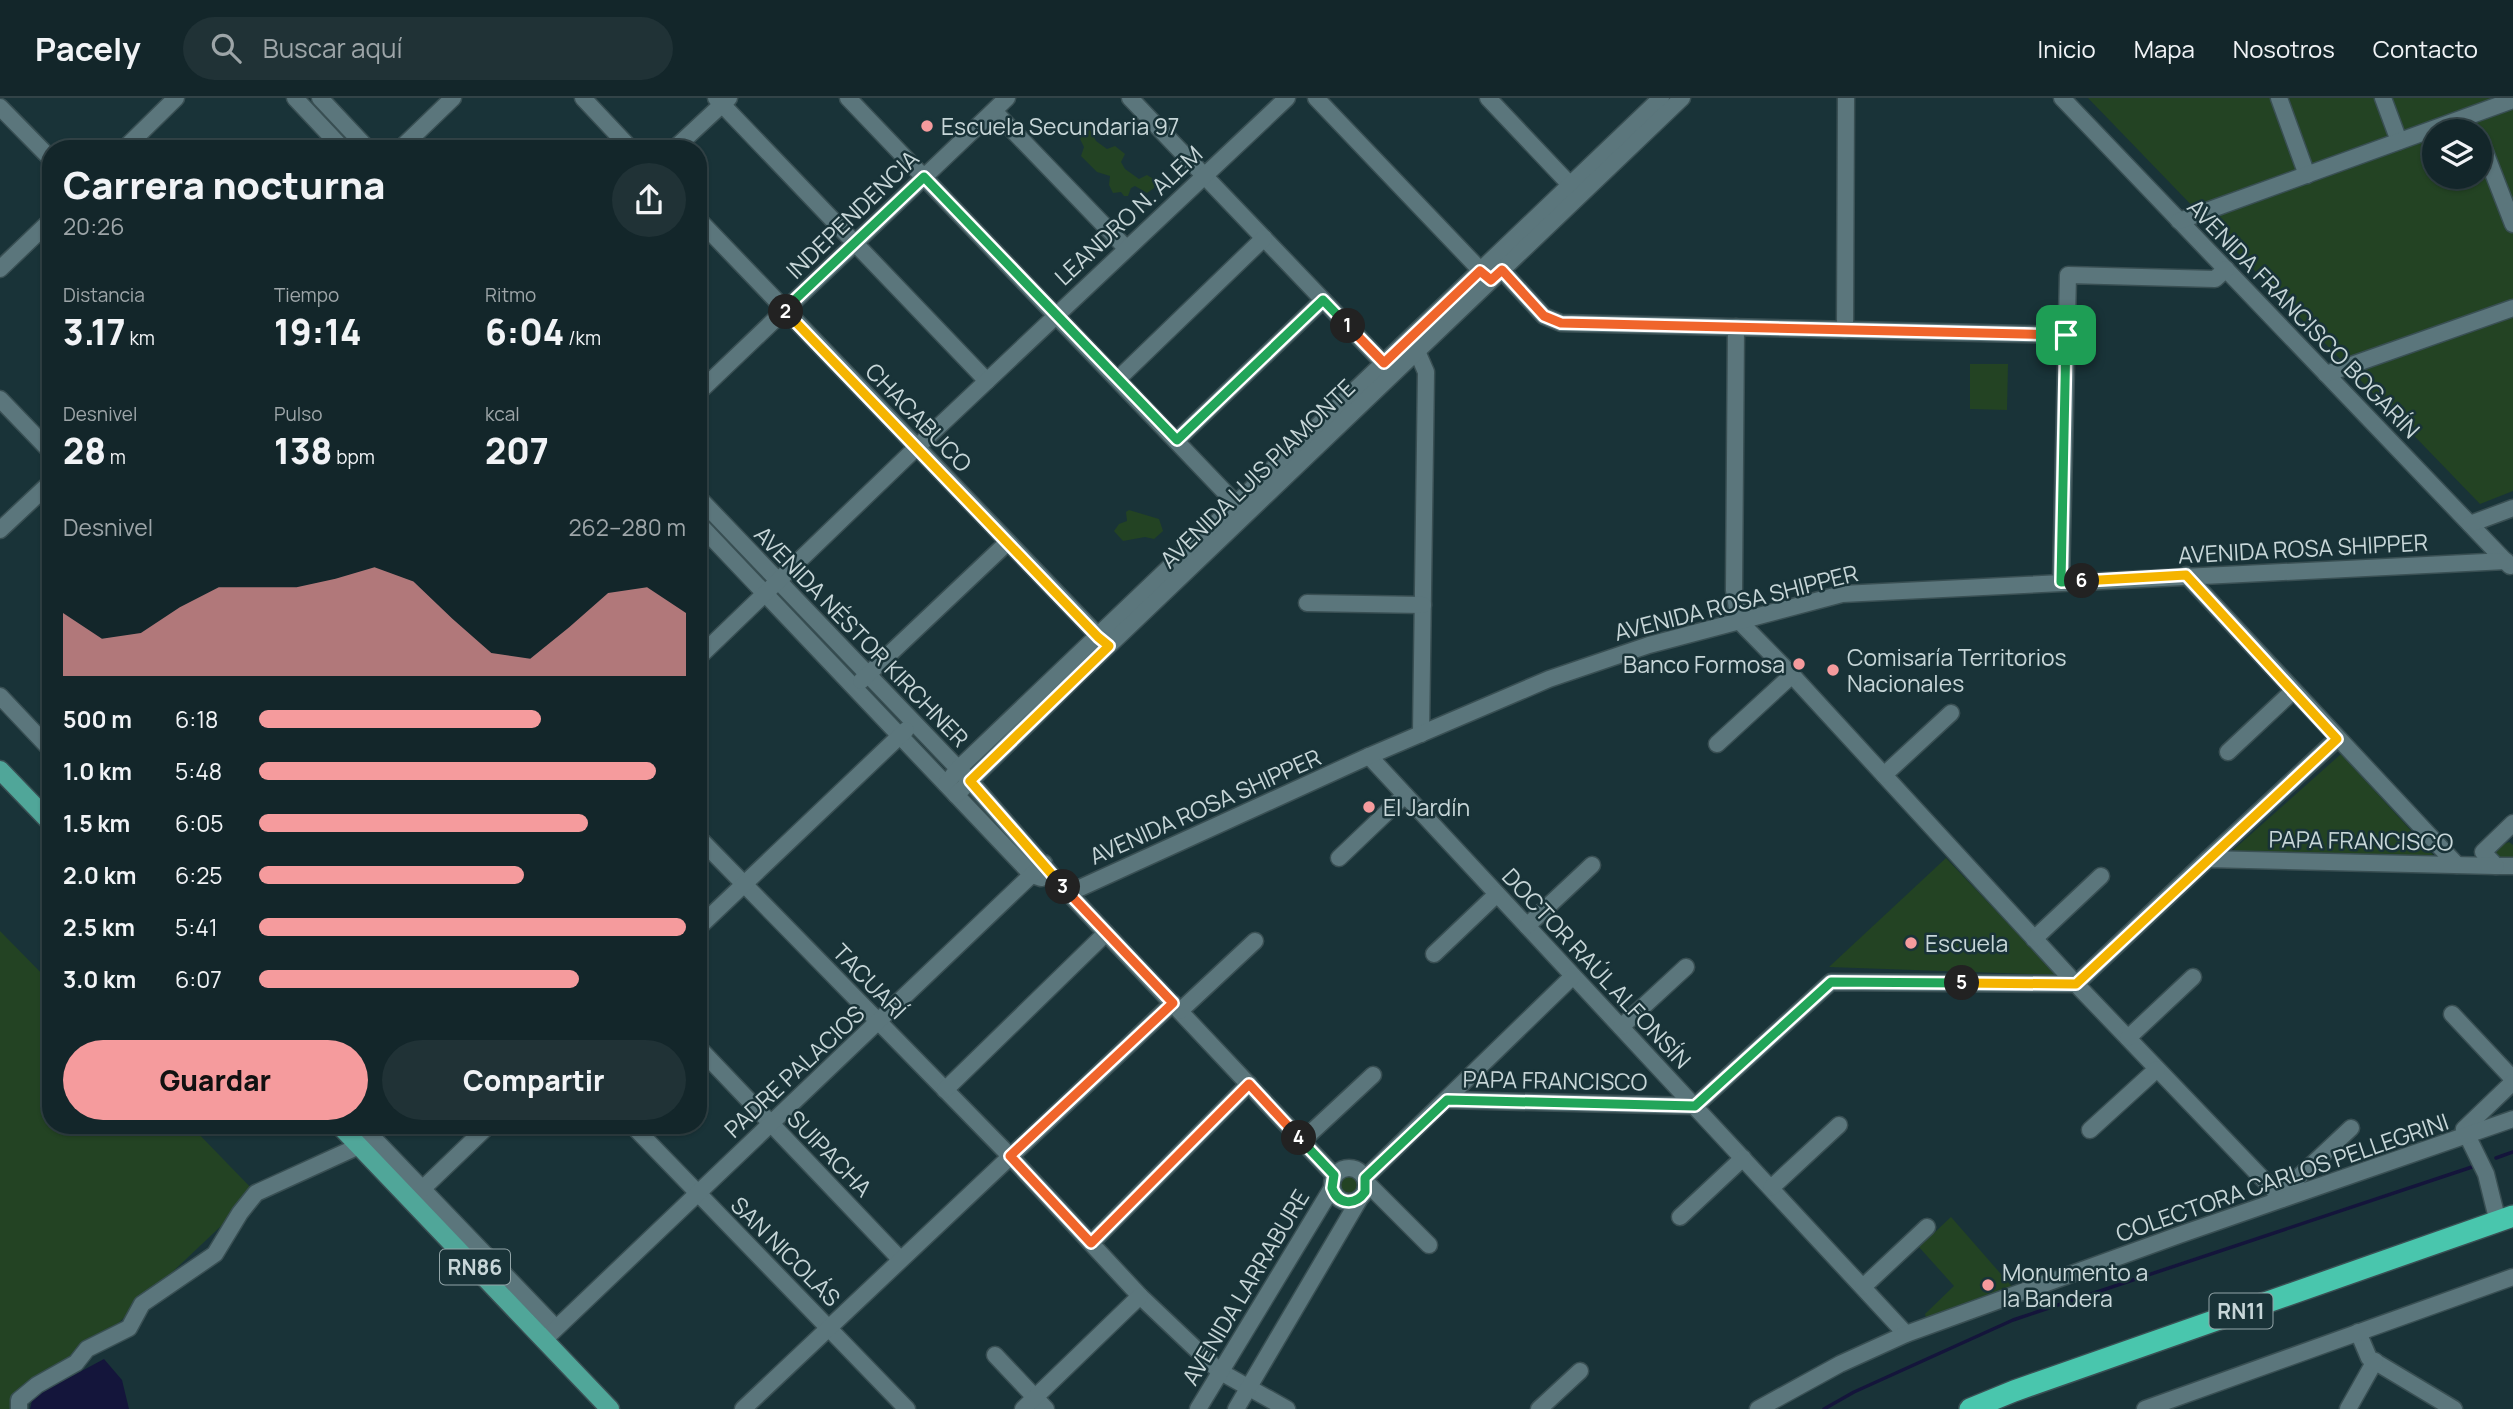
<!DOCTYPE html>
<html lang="es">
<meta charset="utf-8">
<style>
:root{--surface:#13262a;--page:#203236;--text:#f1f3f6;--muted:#9da5a8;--line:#324347;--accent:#f59b9d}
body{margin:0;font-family:Manrope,sans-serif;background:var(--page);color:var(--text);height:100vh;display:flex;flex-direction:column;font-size:26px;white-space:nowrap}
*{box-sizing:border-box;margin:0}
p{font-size:23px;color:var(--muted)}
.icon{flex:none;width:38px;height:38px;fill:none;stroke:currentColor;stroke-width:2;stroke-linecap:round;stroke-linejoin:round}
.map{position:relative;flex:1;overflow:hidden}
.sheet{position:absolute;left:42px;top:42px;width:665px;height:994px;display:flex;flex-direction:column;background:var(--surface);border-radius:28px;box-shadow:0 2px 5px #0004,0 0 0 2px var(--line)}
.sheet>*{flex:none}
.fabs{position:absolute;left:2422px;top:21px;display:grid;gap:14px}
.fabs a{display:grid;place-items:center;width:70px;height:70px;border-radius:50%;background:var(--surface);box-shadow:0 2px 5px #0004,0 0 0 2px var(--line);font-size:35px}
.pin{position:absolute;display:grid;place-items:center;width:60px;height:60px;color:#fff;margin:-30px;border-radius:14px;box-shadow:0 4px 10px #0006}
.km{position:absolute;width:35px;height:35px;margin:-18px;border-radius:50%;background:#222;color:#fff;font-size:19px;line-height:35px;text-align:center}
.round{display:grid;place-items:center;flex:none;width:74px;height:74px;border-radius:37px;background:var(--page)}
.head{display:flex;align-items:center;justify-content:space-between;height:119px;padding:0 21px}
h1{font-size:38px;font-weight:800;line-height:52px}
.figures{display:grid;grid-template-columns:repeat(3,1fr);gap:10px;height:119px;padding:7px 21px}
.figures div{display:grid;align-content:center}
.figures b{font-size:35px;font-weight:800}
.figures small{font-size:19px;font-weight:400}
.figures p{font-size:19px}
.chart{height:196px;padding:14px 21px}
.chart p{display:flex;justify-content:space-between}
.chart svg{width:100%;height:126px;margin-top:7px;fill:var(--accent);opacity:.7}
.action{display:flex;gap:14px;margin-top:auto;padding:14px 21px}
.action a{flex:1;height:80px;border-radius:42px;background:var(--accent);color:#111;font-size:28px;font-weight:800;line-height:80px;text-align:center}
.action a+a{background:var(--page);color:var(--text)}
ul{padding:0 21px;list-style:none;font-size:23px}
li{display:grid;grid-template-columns:112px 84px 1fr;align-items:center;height:52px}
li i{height:18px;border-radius:9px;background:var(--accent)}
header{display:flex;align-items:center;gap:42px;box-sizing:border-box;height:98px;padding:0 35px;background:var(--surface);border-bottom:2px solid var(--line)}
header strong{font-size:33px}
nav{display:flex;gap:38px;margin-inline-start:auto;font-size:24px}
.search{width:490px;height:63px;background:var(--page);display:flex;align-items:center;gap:18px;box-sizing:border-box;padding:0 24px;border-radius:38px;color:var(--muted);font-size:26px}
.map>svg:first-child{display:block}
</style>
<header>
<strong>Pacely</strong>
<div class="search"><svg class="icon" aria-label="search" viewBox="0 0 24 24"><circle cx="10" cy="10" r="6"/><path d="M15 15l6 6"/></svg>Buscar aquí</div>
<nav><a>Inicio</a><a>Mapa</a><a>Nosotros</a><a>Contacto</a></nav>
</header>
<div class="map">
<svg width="2513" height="1311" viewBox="0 0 2513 1311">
<rect width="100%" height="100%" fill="#193338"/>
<g fill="#234323" fill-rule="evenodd">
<path d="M2088,0H2513V393L2480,406ZM2434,33H2480V79H2434Z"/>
<path d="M1090,32L1096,43L1107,51L1115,48L1125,56L1121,64L1125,71L1139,81L1147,77L1155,82L1154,90L1147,95L1135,88L1131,90L1128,98H1124L1121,94L1113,95L1109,87L1110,78L1097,74L1081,58L1084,49L1080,41L1082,37Z"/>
<path d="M1970,266H2008L2007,312L1970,311Z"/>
<path d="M1129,412L1159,421L1163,433L1154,441L1145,439L1123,443L1114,433L1119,426L1127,423L1126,414Z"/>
<path d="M2341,656L2438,762L2232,753Z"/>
<path d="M2509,744L2513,747V764L2499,763L2495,757L2499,748Z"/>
<path d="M1946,760L2057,877L1829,869Z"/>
<path d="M0,833L51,885V1027H190L256,1095L76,1265L20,1311H0Z"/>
<circle cx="1347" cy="1088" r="12"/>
<path d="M1951,1119L2014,1191L1927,1224L1925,1216L1954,1188L1919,1149Z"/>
</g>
<path fill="#14153b" d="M104,1261L122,1282L129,1311H30L33,1299Z"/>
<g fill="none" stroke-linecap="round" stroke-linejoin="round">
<g stroke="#14153b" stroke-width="3.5">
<path d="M2496,1060L2513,1054"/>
<path d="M1824,1311L1854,1294L2013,1222L2475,1068"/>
</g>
<defs>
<g id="minor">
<path d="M295,0L343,51"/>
<path d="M320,0L368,51"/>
<path d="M583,0L631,51"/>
<path d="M716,0L987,283"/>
<path d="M848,0L1242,412"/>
<path d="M1130,0L1389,271"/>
<path d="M1316,0L1486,178"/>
<path d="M1488,0L1576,93"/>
<path d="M2062,0L2510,468"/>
<path d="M2279,0L2307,77"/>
<path d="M2383,0L2399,43"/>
<path d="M0,9L51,61"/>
<path d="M994,13L1126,150"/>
<path d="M2480,41L2513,126"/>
<path d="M124,51L176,0"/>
<path d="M400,51L453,0"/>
<path d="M674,51L729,0"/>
<path d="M698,121L1106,546"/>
<path d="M2179,123L2513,2"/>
<path d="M1495,165L1544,218L1561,225L2066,237"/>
<path d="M0,171L51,122"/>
<path d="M1736,229L1734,492L1739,523L1792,577L2076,886L2282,1101L2287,1090L2351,1030"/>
<path d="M1845,232L1846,0"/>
<path d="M1413,244L1426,274L1421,636"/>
<path d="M2326,276L2513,210"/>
<path d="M1118,281L1264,140"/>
<path d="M698,295L1007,0"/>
<path d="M0,301L51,354"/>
<path d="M1177,342L1323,202"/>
<path d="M698,399L970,683L1059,785L1334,1077"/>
<path d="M698,425L1032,777L1041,780"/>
<path d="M2470,426L2513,410"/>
<path d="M0,432L51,384"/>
<path d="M2186,477L2457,767"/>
<path d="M2061,484L2068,177L2215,181L2226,171"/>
<path d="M1307,505L1423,507"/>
<path d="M698,560L917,349L1287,0"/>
<path d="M861,583L1008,444"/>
<path d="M0,598L51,652"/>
<path d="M1717,646L1792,577"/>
<path d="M2228,654L2293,593"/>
<path d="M1369,658L1906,1236"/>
<path d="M1884,677L1951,615"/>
<path d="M946,686L958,671L1661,0"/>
<path d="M956,697L1076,579L1682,0"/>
<path d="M2513,725L2483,754L2496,768H2513"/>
<path d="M698,739L1010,1058L1140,1198L1219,1273L1287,1311"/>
<path d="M1339,760L1405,697"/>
<path d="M2208,761L2337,641"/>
<path d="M1069,795L1369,658L1549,581L1649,547L1842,496L2506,463"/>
<path d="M1527,828L1592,767"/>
<path d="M698,830L906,632"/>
<path d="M2034,841L2101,778"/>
<path d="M1434,856L1497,796"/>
<path d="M1180,913L1255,843"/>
<path d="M2452,916L2513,981"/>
<path d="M1621,929L1686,869"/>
<path d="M2128,940L2193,879"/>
<path d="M698,949L900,1161"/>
<path d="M945,992L1106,835"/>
<path d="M1447,1002L1695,1008L1831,884L2076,886L2208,761L2496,768"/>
<path d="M361,1027L556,1230"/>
<path d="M632,1027L907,1311"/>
<path d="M2090,1032L2157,971"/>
<path d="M1302,1043L1373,977"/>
<circle cx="1349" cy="1087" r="17"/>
<path d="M1365,1080L1573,878"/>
<path d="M1367,1085L1429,1147"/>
<path d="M1771,1090L1839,1027"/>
<path d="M415,1098L489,1027"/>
<path d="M1680,1119L1743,1060"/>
<path d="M2498,1124L2486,1076L2464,1031L2513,984"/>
<path d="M1091,1145L1249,986"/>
<path d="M1863,1189L1927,1129"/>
<path d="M2358,1234L2369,1260L2454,1311"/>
<path d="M544,1242L1044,765"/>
<path d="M995,1257L1046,1311"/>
<path d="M19,1311V1302L37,1287L76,1265L87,1251L129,1230L142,1206L215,1156L240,1115L256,1095L359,1048"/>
<path d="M743,1311L1173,905"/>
<path d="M1023,1311L1140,1198"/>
<path d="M1198,1311L1332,1090"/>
<path d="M1236,1311L1359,1102"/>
<path d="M1539,1311L1580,1273"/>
<path d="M1758,1311L1840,1266L1906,1236L2179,1137L2513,1021"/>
<path d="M2145,1311L2513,1179"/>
<path d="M2348,1311L2375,1263"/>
</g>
<g id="major">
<path d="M0,672L51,725"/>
<path d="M339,1027L610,1311"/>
</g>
<path id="highway" d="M1970,1311L2014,1293L2513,1118"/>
</defs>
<use href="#minor" stroke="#394f53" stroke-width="19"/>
<use href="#major" stroke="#394f53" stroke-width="21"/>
<use href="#highway" stroke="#394f53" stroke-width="24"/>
<use href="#minor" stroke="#5b767c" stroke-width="16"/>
<use href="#major" stroke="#50a699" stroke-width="18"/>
<use href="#highway" stroke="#49c6ad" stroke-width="21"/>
</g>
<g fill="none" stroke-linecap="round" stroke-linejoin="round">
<defs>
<path id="split-1" d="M1348,228L1384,265L1480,173L1491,182L1502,172L1544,218L1561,225L2066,237"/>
<path id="split-2" d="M786,214L784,212L924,79L1177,342L1323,202L1348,228"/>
<path id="split-3" d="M786,214L1098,539L1109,548L970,683L1063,789"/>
<path id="split-4" d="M1063,789L1173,905L1010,1058L1091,1145L1249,986L1299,1040"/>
<path id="split-5" d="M1299,1040L1334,1077L1332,1090C1338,1107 1355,1108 1365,1094V1080L1447,1002L1695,1008L1831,884L1962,885"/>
<path id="split-6" d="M1962,885L2076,886L2337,641L2186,477L2082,483"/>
<path id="split-7" d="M2066,237L2061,484L2082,483"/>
</defs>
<use href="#split-1" stroke="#fff" stroke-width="14"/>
<use href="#split-2" stroke="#fff" stroke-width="14"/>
<use href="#split-3" stroke="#fff" stroke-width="14"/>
<use href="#split-4" stroke="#fff" stroke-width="14"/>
<use href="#split-5" stroke="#fff" stroke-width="14"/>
<use href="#split-6" stroke="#fff" stroke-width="14"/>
<use href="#split-7" stroke="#fff" stroke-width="14"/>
<use href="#split-1" stroke="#f0652b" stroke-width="9"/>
<use href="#split-2" stroke="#22a559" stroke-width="9"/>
<use href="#split-3" stroke="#f5b400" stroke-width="9"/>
<use href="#split-4" stroke="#f0652b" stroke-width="9"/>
<use href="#split-5" stroke="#22a559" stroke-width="9"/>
<use href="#split-6" stroke="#f5b400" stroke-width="9"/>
<use href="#split-7" stroke="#22a559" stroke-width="9"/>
</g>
<g fill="#f59b9d" stroke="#193338" stroke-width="2.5">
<circle cx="927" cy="28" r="7"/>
<circle cx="1799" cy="566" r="7"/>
<circle cx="1833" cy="572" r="7"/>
<circle cx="1369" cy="709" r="7"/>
<circle cx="1911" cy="845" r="7"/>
<circle cx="1988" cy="1187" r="7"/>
</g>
<g text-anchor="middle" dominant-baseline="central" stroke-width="5" stroke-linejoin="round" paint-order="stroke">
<g fill="#193338" stroke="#93a5a8" stroke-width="2">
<rect x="440" y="1151.5" width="70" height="35" rx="5"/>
<rect x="2209.5" y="1195.5" width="63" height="35" rx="5"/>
</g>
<g font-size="21" font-weight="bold" fill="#c7d6d8">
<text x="475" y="1169">RN86</text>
<text x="2241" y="1213">RN11</text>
</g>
<g font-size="23" fill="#c7d6d8" stroke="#193338" text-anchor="start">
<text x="941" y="28">Escuela Secundaria 97</text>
<text x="1847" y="559">Comisaría Territorios<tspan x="1847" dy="26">Nacionales</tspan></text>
<text x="1785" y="566" text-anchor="end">Banco Formosa</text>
<text x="1383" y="709">El Jardín</text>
<text x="1925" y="845">Escuela</text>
<text x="2002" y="1174">Monumento a<tspan x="2002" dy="26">la Bandera</tspan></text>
</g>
<g font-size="23" fill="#c7d6d8" stroke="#193338">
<text transform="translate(852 116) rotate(-44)">INDEPENDENCIA</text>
<text transform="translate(1128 117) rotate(-43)">LEANDRO N. ALEM</text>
<text transform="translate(2304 220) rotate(46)">AVENIDA FRANCISCO BOGARÍN</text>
<text transform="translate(919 319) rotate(46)">CHACABUCO</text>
<text transform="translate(1257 375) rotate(-44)">AVENIDA LUIS PIAMONTE</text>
<text transform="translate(2303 450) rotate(-3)">AVENIDA ROSA SHIPPER</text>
<text transform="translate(1736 504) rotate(-14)">AVENIDA ROSA SHIPPER</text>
<text transform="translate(862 538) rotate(46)">AVENIDA NÉSTOR KIRCHNER</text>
<text transform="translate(1205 708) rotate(-24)">AVENIDA ROSA SHIPPER</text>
<text transform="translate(2361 742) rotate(1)">PAPA FRANCISCO</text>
<text transform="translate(1597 870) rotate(47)">DOCTOR RAÚL ALFONSÍN</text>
<text transform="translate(870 883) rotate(46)">TACUARÍ</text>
<text transform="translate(794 973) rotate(-43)">PADRE PALACIOS</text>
<text transform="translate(1555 982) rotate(1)">PAPA FRANCISCO</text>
<text transform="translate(830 1055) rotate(46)">SUIPACHA</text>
<text transform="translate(2282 1079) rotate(-19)">COLECTORA CARLOS PELLEGRINI</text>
<text transform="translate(786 1153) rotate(45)">SAN NICOLÁS</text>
<text transform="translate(1245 1189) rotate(-59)">AVENIDA LARRABURE</text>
</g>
</g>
</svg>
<div class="fabs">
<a><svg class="icon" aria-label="layers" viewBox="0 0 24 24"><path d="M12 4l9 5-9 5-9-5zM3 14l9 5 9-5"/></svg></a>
</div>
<div class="pin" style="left:2066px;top:237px;background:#1e9e55"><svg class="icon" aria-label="arrive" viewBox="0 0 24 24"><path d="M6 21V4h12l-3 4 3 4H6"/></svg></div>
<b class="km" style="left:1348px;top:228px">1</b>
<b class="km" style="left:786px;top:214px">2</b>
<b class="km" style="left:1063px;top:789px">3</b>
<b class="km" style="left:1299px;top:1040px">4</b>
<b class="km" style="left:1962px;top:885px">5</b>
<b class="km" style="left:2082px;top:483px">6</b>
<section class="sheet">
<div class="head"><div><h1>Carrera nocturna</h1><p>20:26</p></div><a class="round"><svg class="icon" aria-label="share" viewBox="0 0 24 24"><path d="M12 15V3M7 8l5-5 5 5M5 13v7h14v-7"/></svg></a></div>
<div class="figures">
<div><p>Distancia</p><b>3.17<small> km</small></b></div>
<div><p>Tiempo</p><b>19:14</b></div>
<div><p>Ritmo</p><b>6:04<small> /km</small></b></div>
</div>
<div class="figures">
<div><p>Desnivel</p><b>28<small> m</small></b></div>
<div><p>Pulso</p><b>138<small> bpm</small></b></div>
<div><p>kcal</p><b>207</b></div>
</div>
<div class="chart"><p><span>Desnivel</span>262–280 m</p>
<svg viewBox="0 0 160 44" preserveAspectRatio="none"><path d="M0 44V22L10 31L20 29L30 20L40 13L50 13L60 13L70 10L80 6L90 11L100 24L110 36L120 38L130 27L140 15L150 13L160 22V44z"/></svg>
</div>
<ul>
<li><b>500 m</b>6:18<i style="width:66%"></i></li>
<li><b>1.0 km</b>5:48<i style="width:93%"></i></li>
<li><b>1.5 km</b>6:05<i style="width:77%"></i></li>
<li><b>2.0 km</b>6:25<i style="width:62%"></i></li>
<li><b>2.5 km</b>5:41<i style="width:100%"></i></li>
<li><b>3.0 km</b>6:07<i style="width:75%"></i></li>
</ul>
<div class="action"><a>Guardar</a><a>Compartir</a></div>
</section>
</div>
